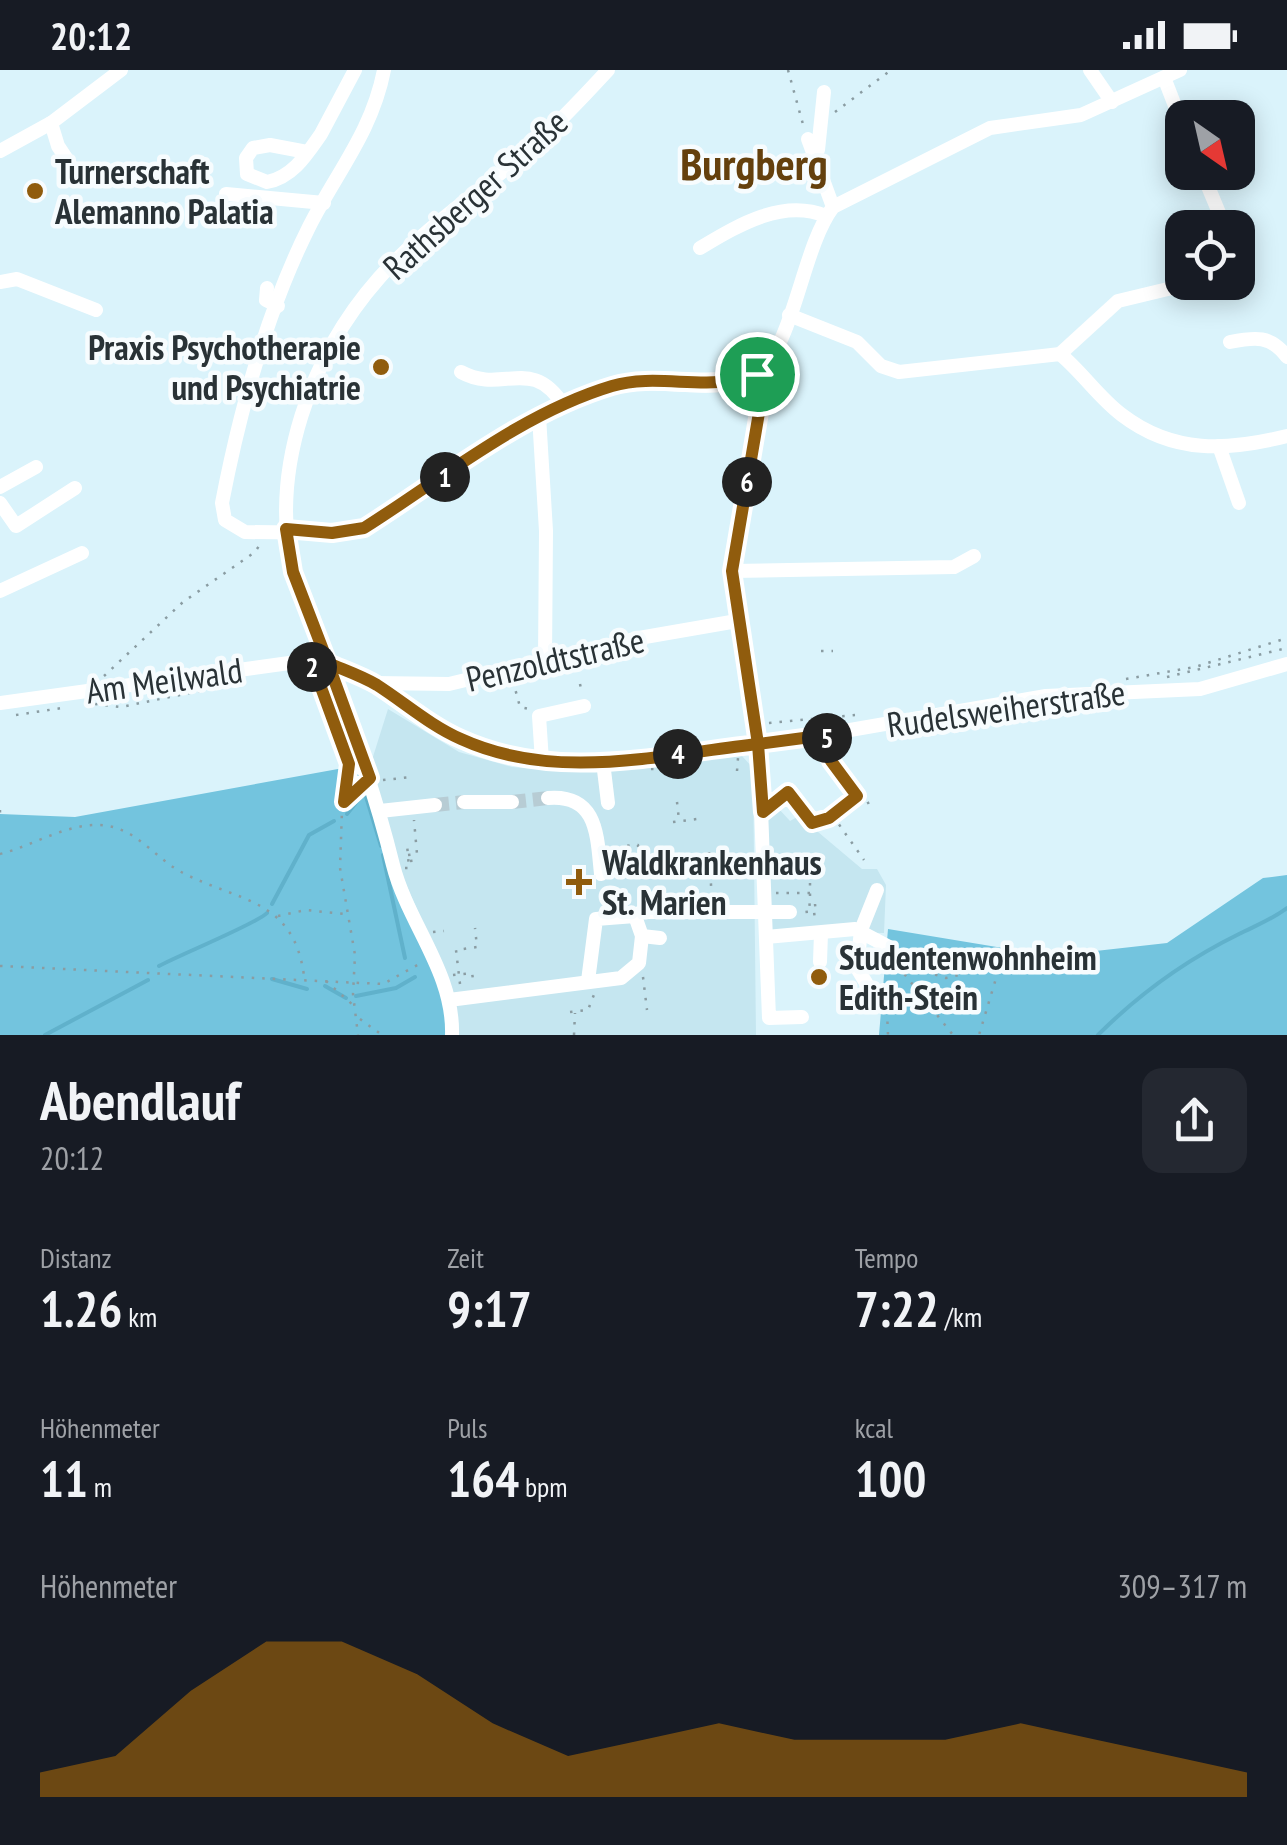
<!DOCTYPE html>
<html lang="de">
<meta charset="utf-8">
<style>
:root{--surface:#171b24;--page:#242831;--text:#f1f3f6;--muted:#9ea1a6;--accent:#905c0d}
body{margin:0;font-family:"PT Sans Narrow",sans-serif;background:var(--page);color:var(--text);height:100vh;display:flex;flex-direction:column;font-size:38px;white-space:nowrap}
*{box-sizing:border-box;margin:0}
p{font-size:32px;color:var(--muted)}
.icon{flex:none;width:55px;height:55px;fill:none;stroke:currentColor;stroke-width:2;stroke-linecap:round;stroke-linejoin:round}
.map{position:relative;height:965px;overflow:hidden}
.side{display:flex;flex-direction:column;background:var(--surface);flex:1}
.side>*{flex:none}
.needle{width:65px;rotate:146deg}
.controls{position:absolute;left:1165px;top:30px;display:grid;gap:20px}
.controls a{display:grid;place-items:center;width:90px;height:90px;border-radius:20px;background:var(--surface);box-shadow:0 5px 25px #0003;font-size:50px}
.pin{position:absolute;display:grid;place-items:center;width:85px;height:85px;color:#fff;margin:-42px;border:5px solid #fff;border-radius:50%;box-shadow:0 2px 10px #0007}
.km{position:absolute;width:50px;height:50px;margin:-25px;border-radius:50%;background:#222;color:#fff;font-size:28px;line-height:50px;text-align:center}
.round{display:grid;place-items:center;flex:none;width:105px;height:105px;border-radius:20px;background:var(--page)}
.head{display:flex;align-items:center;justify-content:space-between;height:170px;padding:0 40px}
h1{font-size:55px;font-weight:800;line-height:75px}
.stats{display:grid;grid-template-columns:repeat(3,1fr);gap:15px;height:170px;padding:10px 40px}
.stats div{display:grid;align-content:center}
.stats b{font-size:50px;font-weight:800}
.stats small{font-size:28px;font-weight:400}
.stats p{font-size:28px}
.chart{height:280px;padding:20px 40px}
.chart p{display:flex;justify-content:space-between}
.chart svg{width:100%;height:180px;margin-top:10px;fill:var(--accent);opacity:.7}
.status{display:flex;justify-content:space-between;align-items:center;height:70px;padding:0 50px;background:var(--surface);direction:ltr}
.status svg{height:28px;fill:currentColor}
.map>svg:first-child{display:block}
</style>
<div class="status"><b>20:12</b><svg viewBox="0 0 49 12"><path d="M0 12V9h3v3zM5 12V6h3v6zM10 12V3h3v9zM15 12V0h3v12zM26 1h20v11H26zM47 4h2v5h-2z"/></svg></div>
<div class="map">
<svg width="1287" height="965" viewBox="0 0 1287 965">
<rect width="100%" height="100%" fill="#daf3fb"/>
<g fill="#c5e6f0">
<path d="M388,639L459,682L512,697L563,701L742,686L753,698L756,965H456L429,867L399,798L371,693Z"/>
<path d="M777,737L790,751L799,746L862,799H877L886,815L884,863L772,861L766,744Z"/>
</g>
<g fill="#73c4de">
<path d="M371,693L399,798L456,965H0V744L75,747Z"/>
<path d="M1287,805V965H879L888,859L1051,886L1167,873L1263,808Z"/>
</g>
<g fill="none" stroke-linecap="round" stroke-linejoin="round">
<g stroke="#60b1cb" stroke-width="4">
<path d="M364,720L381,776"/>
<path d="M347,744L362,725"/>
<path d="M383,785L405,888"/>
<path d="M272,834L309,765L334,751"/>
<path d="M159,896C179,885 258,853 267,843"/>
<path d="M272,909L307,919"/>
<path d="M325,916L346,928"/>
<path d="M356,926L396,918L415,907"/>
<path d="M45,965L148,910"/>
<path d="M1098,965C1139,924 1186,890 1239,864C1257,855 1271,850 1287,838"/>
</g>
<g stroke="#b7ccd4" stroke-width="14" stroke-dasharray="14 7" stroke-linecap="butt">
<path d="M512,732L548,728"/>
<path d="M435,735L464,732"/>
</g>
<g stroke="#8a9ca2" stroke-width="2.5" stroke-dasharray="2.5 8" stroke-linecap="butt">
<path d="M788,0L804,58"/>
<path d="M835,42L891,0"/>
<path d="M821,581H833"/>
<path d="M104,606L183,532L255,482L261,473"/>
<path d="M315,606L347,686"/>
<path d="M1167,607L1287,578"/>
<path d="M1126,609L1195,597L1287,568"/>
<path d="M513,611L520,637L529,639"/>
<path d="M580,614L582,623"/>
<path d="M95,634L121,637L229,615"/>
<path d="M16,645L62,638"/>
<path d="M769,653L855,645"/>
<path d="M829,676L831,691L864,735L874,730"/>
<path d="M651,699L682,700"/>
<path d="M737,701L738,688"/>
<path d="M383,710L412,707"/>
<path d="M357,719L342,740L340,798L355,885L353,924L358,965"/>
<path d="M345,731L349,694"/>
<path d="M677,732L679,750"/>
<path d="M772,735L789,722L812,753L829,748L857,726"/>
<path d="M0,740V750"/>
<path d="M833,746L864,790"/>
<path d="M673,752L697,749"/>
<path d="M709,782L712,831"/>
<path d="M0,784C37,775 80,744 119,759C142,767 161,792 183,803C240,832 294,829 304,906"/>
<path d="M408,785L417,784L414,750"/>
<path d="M631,790H639L638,775L622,776L623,791L631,790V800"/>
<path d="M410,791L420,790"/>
<path d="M405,798H409L407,774"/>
<path d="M614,803L668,798L669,808"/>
<path d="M577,807L586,806"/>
<path d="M810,813V833"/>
<path d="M776,823H810"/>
<path d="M815,834L816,844L807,845L806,835Z"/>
<path d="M278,846L306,840L344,844"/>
<path d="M433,862L444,861"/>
<path d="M895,892L946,908L1000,895L979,965"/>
<path d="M1001,895L1054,899"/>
<path d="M0,896L383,914L421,893"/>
<path d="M898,896L953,965"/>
<path d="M453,905L472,903L474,915"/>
<path d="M643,907L647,940"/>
<path d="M326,911L353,935"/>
<path d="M460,914L456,880L477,877L475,858"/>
<path d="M887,941L888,965"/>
<path d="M570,942L588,940L595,922"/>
<path d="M360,949L382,965"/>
<path d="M574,965L575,943"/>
</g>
<g stroke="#fff" stroke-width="14">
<path d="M384,0C372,62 336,103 309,157C266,243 240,340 222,433L225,450L245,462L332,463L364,458C433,414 537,331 615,315C653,307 728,328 758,303C795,272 802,178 833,137L990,58L1081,45L1180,0"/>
<path d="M1090,0L1112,32"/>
<path d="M1165,10L1182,54"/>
<path d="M51,53L58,76L70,94"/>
<path d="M808,69L833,137"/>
<path d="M818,80L824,22"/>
<path d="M0,81L51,53L121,0"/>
<path d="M307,82L270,75L253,78L246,88L247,104L267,112C293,107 307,84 321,64L355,0"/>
<path d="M1202,102L1222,150"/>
<path d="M226,124L324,133"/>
<path d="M700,178C737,156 782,128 826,146"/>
<path d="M0,212L17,209L96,240"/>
<path d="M267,218L266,230L278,236"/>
<path d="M789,245L857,272L881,296L899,302L1060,284C1082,302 1099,328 1122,345C1173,384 1227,381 1287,366"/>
<path d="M1230,272C1255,267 1271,265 1287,287"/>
<path d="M1060,284L1118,231L1172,218"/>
<path d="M461,302C503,325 531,284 564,336"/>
<path d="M757,304L762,325L732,501L759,687L769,948L802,947"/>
<path d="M539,346L546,461L545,590"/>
<path d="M1219,376L1239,433"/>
<path d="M0,417L36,397"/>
<path d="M0,433L16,456L75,418"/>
<path d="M732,501L954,497L974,486"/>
<path d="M0,521L82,483"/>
<path d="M374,613L449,614L639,568L737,551"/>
<path d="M0,633L311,590L373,613L461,669L508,687L559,694L649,688L804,668L1046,626L1200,619L1287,594"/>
<path d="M542,691L539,646L584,636"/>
<path d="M603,692L608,733"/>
<path d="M548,728C598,724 597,766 601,804"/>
<path d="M464,732H512"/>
<path d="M380,741L435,735"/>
<path d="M877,820L861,860L857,898L877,931"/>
<path d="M642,866L660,868"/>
<path d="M766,867L855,859L889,877"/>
<path d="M820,892L821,863"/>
<path d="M588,911L596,849L635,846"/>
<path d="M449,930L621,908L639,893L642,866L635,846L641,842H790"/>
<path d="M452,965C454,902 408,854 393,795C376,726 353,661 328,594C317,564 301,534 293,502C269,400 311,285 379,208C424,157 483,121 534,75C560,52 584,26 608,0"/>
</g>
</g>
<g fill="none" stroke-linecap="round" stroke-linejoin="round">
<defs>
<path id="route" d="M757,304C710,323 659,302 612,316C522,343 443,408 364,458L332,463L286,459L293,502L328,593L311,590L349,694L344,732L370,708L328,593C344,600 362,606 377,615C405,633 431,656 461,669C555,712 659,685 758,674L763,742L788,722L812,753L829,748L857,726L831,691L826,665L758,674L732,501L762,325L757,304"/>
</defs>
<use href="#route" stroke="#fff" stroke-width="20"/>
<use href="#route" stroke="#905c0d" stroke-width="12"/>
</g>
<g fill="#905c0d" stroke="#f7fcfe" stroke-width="4">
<circle cx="35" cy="121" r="10"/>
<circle cx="381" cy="297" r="10"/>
<path d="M574 797h10v10h10v10h-10v10h-10v-10h-10v-10h10z"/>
<circle cx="819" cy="907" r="10"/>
</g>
<g text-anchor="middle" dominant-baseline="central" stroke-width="9" stroke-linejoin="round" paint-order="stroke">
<g font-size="35" font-weight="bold" fill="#293236" stroke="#f7fcfe" text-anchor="start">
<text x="55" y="101">Turnerschaft<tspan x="55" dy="40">Alemanno Palatia</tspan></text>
<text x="361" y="277" text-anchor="end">Praxis Psychotherapie<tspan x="361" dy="40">und Psychiatrie</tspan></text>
<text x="602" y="792">Waldkrankenhaus<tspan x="602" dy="40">St. Marien</tspan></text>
<text x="839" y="887">Studentenwohnheim<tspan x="839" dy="40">Edith-Stein</tspan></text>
</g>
<g font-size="35" fill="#293236" stroke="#f7fcfe">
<text transform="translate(475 124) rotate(-42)">Rathsberger Straße</text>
<text transform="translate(555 589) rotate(-13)">Penzoldtstraße</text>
<text transform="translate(164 610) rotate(-8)">Am Meilwald</text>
<text transform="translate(1006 638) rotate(-8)">Rudelsweiherstraße</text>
</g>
<g font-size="45" font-weight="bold" fill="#64400d" stroke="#f7fcfe">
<text x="754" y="93">Burgberg</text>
</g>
</g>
</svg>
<div class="controls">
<a><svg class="needle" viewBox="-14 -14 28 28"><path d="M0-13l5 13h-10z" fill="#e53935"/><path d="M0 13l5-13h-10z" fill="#9ea1a6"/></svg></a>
<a><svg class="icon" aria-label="locate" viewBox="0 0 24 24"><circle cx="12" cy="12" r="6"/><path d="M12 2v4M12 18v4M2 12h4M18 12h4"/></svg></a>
</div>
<div class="pin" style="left:757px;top:304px;background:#1e9e55"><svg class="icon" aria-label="arrive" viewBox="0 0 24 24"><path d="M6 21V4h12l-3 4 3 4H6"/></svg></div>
<b class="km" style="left:445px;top:407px">1</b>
<b class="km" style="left:312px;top:597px">2</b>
<b class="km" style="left:678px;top:684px">4</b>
<b class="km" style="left:827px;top:668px">5</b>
<b class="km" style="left:747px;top:412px">6</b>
</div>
<section class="side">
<div class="head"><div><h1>Abendlauf</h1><p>20:12</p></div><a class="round"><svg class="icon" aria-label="share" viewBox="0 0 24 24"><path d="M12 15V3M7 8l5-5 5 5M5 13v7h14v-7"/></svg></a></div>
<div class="stats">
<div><p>Distanz</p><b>1.26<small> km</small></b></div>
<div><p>Zeit</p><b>9:17</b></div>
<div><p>Tempo</p><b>7:22<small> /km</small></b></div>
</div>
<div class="stats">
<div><p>Höhenmeter</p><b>11<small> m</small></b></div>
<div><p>Puls</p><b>164<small> bpm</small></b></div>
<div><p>kcal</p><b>100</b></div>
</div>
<div class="chart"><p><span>Höhenmeter</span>309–317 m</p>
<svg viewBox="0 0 160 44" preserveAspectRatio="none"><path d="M0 44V38L10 34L20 18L30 6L40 6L50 14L60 26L70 34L80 30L90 26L100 30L110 30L120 30L130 26L140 30L150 34L160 38V44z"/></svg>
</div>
</section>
